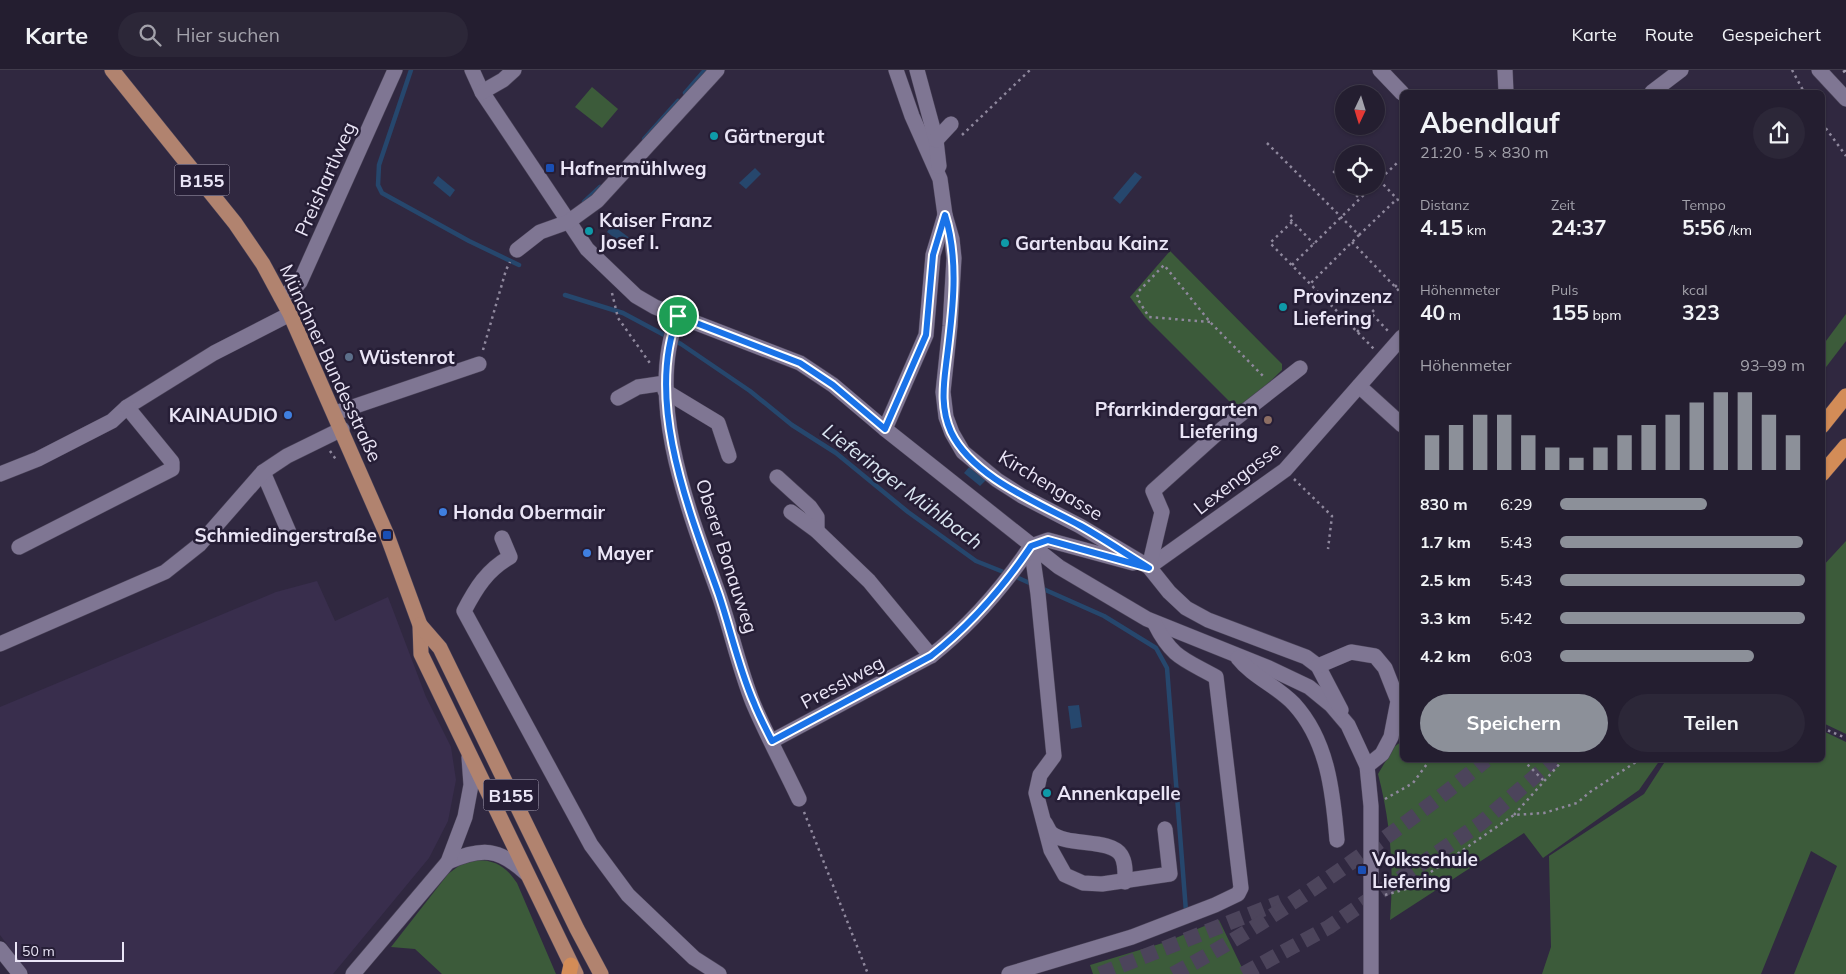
<!DOCTYPE html>
<html lang="de">
<meta charset="utf-8">
<style>
:root{--surface:#241e30;--page:#2c2738;--text:#f1f3f6;--muted:#a3a2ab;--line:#413c4c;--accent:#8c9099}
body{margin:0;font-family:Mulish,sans-serif;background:var(--page);color:var(--text);height:100vh;display:flex;flex-direction:column;font-size:19px;white-space:nowrap}
*{box-sizing:border-box;margin:0}
p{font-size:16px;color:var(--muted)}
.icon{flex:none;width:28px;height:28px;fill:none;stroke:currentColor;stroke-width:2;stroke-linecap:round;stroke-linejoin:round}
.map{position:relative;flex:1;overflow:hidden}
.sheet{position:absolute;left:1400px;top:20px;width:425px;height:672px;display:flex;flex-direction:column;background:var(--surface);border-radius:8px;box-shadow:0 1px 4px #0004,0 0 0 1px var(--line)}
.sheet>*{flex:none}
.needle{width:32px;rotate:184deg}
.fabs{position:absolute;left:1335px;top:15px;display:grid;gap:10px}
.fabs a{display:grid;place-items:center;width:50px;height:50px;border-radius:50%;background:var(--surface);box-shadow:0 1px 4px #0004,0 0 0 1px var(--line);font-size:25px}
.scale{position:absolute;left:15px;bottom:12px;width:109px;box-sizing:border-box;padding-left:5px;border:2px solid #eae5f6;border-top:0;font-size:14px;line-height:18px;white-space:nowrap;color:#eae5f6;-webkit-text-stroke:4px #261e36;paint-order:stroke}
.pin{position:absolute;display:grid;place-items:center;width:42px;height:42px;color:#fff;margin:-21px;border:2px solid #fff;border-radius:50%;box-shadow:0 1px 5px #0007}
.round{display:grid;place-items:center;flex:none;width:52px;height:52px;border-radius:26px;background:var(--page)}
.summary{display:flex;align-items:center;justify-content:space-between;height:85px;padding:0 20px}
h1{font-size:28px;font-weight:700;line-height:38px}
.stats{display:grid;grid-template-columns:repeat(3,1fr);gap:8px;height:85px;padding:5px 20px}
.stats div{display:grid;align-content:center}
.stats b{font-size:21px;font-weight:700}
.stats small{font-size:14px;font-weight:400}
.stats p{font-size:14px}
.chart{height:140px;padding:10px 20px}
.chart p{display:flex;justify-content:space-between}
.chart svg{width:100%;height:90px;margin-top:5px;stroke:var(--accent);stroke-width:6}
.cta{display:flex;gap:10px;margin-top:auto;padding:10px 20px}
.cta a{flex:1;height:58px;border-radius:30px;background:var(--accent);color:#fff;font-size:20px;font-weight:700;line-height:58px;text-align:center}
.cta a+a{background:var(--page);color:var(--text)}
ul{padding:0 20px;list-style:none;font-size:16px}
li{display:grid;grid-template-columns:80px 60px 1fr;align-items:center;height:38px}
li i{height:12px;border-radius:6px;background:var(--accent)}
header{display:flex;align-items:center;gap:30px;box-sizing:border-box;height:70px;padding:0 25px;background:var(--surface);border-bottom:1px solid var(--line)}
header strong{font-size:24px}
nav{display:flex;gap:28px;margin-inline-start:auto;font-size:18px}
.search{width:350px;height:45px;background:var(--page);display:flex;align-items:center;gap:12px;box-sizing:border-box;padding:0 18px;border-radius:28px;color:var(--muted);font-size:19px}
.map>svg:first-child{display:block}
</style>
<header>
<strong>Karte</strong>
<div class="search"><svg class="icon" aria-label="search" viewBox="0 0 24 24"><circle cx="10" cy="10" r="6"/><path d="M15 15l6 6"/></svg>Hier suchen</div>
<nav><a>Karte</a><a>Route</a><a>Gespeichert</a></nav>
</header>
<div class="map">
<svg width="1846" height="904" viewBox="0 0 1846 904">
<rect width="100%" height="100%" fill="#302840"/>
<path fill="#392e4d" d="M317,511L335,551L388,527L426,627L451,677L456,710L448,751L429,788L333,904H29L0,865V637L276,522Z"/>
<g fill="#3c5b3a">
<path d="M592,17L618,39L602,58L575,37Z"/>
<path d="M1170,181L1282,294V300L1239,341L1145,247L1130,227Z"/>
<path d="M1846,244V271L1823,301V275Z"/>
<path d="M1846,471V664L1823,653L1822,497Z"/>
<path d="M1823,661L1846,672V904H1794L1837,796L1811,781L1761,904H1542L1551,877L1549,786L1644,724L1666,690H1822Z"/>
<path d="M1402,671V690H1660L1639,720L1543,788L1524,763L1390,850C1394,799 1391,754 1378,704L1394,677Z"/>
<path d="M473,790C494,789 506,796 517,813L556,904H442L415,879L391,877L448,804L460,795Z"/>
<path d="M1219,850L1245,904H1093L1090,895L1166,872Z"/>
</g>
<g fill="#26476d">
<path d="M755,98L761,104L746,119L739,113Z"/>
<path d="M1135,102L1142,107L1120,134L1113,128Z"/>
<path d="M438,106L455,120L450,127L433,113Z"/>
<path d="M612,155L631,169L625,176L607,162Z"/>
<path d="M970,396L986,410L980,416L964,403Z"/>
<path d="M1079,635L1082,657L1071,659L1068,636Z"/>
</g>
<g fill="none" stroke-linecap="round" stroke-linejoin="round">
<g stroke="#26476d" stroke-width="4.5">
<path d="M411,0L379,95L378,115L382,123L469,171L519,195"/>
<path d="M685,23L705,0"/>
<path d="M644,69L678,31"/>
<path d="M584,132L600,117"/>
<path d="M565,225L623,243L681,274L750,321L792,355L836,383L908,442L976,491L1006,503"/>
<path d="M1014,506L1034,515"/>
<path d="M1041,518L1104,546L1156,578L1167,598L1186,841"/>
</g>
<g stroke="#4c445b" stroke-width="15" stroke-dasharray="15 8" stroke-linecap="butt">
<path d="M1100,904L1281,832"/>
<path d="M1173,904C1236,871 1295,832 1353,791C1399,758 1443,726 1486,690"/>
<path d="M1243,904L1329,857L1481,753L1554,690"/>
</g>
<defs>
<g id="minor">
<path d="M472,0L482,22L587,179L636,226L655,237L800,293L833,315L885,359L1059,497L1147,549L1269,598L1309,617L1331,635L1348,655L1367,696L1371,736V904"/>
<path d="M896,0L912,46L940,109L945,145L952,169L954,188L950,256L943,322L946,347L952,363L963,382L997,410L1022,426L1080,456L1149,497L1169,522L1186,538L1208,550L1306,587L1318,596L1341,640"/>
<path d="M917,0L936,70L939,96"/>
<path d="M1380,0L1402,23"/>
<path d="M1505,0L1506,22"/>
<path d="M1819,0L1846,29"/>
<path d="M482,22L503,10L514,0"/>
<path d="M1652,22L1681,0"/>
<path d="M936,70L951,54"/>
<path d="M517,180L540,162L568,152L597,131L717,0"/>
<path d="M281,227L295,218L300,212L395,0"/>
<path d="M678,246C644,330 690,444 719,525C731,560 739,598 753,633C767,666 784,697 799,729"/>
<path d="M1359,316L1402,355"/>
<path d="M665,321L718,353L729,386"/>
<path d="M618,328L638,317L665,313"/>
<path d="M335,343L479,294"/>
<path d="M885,359L926,265L933,185L945,145"/>
<path d="M263,402L291,467"/>
<path d="M0,404L38,389L112,351L127,337L214,283L290,244"/>
<path d="M777,407L810,437L817,447V461"/>
<path d="M791,442L817,461L869,511L931,586"/>
<path d="M502,468L510,487C487,500 476,518 464,541L591,775L628,825L694,888L719,904"/>
<path d="M1031,476L1038,524L1054,686L1040,705L1036,723L1051,780L1065,805L1083,813L1102,814L1170,804L1165,759"/>
<path d="M1031,476L1048,470L1133,493"/>
<path d="M19,477L172,399V392L127,337"/>
<path d="M1149,497L1285,400L1402,267"/>
<path d="M1149,497L1162,442L1153,421L1222,359L1300,298"/>
<path d="M0,574L165,502L199,475L263,402L287,386L342,359"/>
<path d="M1238,588C1253,607 1277,616 1294,634C1328,671 1333,723 1337,770"/>
<path d="M1318,596L1351,582L1375,586L1385,598L1398,631L1391,667L1382,684L1367,696"/>
<path d="M772,671L931,586C969,556 1004,516 1031,476"/>
<path d="M1045,753C1047,756 1049,761 1051,763C1067,777 1110,768 1121,785C1126,793 1125,803 1125,812"/>
<path d="M448,792C482,777 499,778 527,804"/>
<path d="M0,879L20,904"/>
<path d="M353,904L448,792L465,747L471,715L469,687"/>
<path d="M1009,904L1132,867L1215,835L1238,824L1241,818L1216,607C1184,589 1172,588 1155,554"/>
</g>
<g id="major">
<path d="M112,0L235,153L263,194L290,244L387,465L420,555L421,584L576,904"/>
<path d="M420,555L440,578L577,859L601,904"/>
</g>
<g id="highway">
<path d="M1822,356L1846,326"/>
<path d="M1822,404L1846,376"/>
<path d="M569,904L571,895"/>
</g>
</defs>
<use href="#minor" stroke="#4a4358" stroke-width="16"/>
<use href="#major" stroke="#4a4358" stroke-width="16"/>
<use href="#highway" stroke="#4a4358" stroke-width="16"/>
<g stroke="#8f889d" stroke-width="2.5" stroke-dasharray="2.5 4" stroke-linecap="butt">
<path d="M1792,0L1804,22"/>
<path d="M1822,53L1846,86"/>
<path d="M962,65L1030,0"/>
<path d="M1267,73L1359,165L1311,213"/>
<path d="M1335,101L1333,103L1344,113"/>
<path d="M1379,110L1402,134"/>
<path d="M1376,113L1398,92"/>
<path d="M1347,116L1360,129"/>
<path d="M1292,145L1289,148L1314,174"/>
<path d="M1292,152L1270,173L1374,279"/>
<path d="M1359,165L1397,129"/>
<path d="M1352,172L1402,224"/>
<path d="M1292,195L1373,116"/>
<path d="M1395,217L1402,210"/>
<path d="M612,223L618,248L652,296"/>
<path d="M1374,240L1371,243L1389,262"/>
<path d="M1210,252L1149,247L1137,228L1139,221L1164,195L1210,252L1264,307"/>
<path d="M1357,262L1373,246"/>
<path d="M483,280L506,200L510,192"/>
<path d="M358,349L365,363"/>
<path d="M330,381L337,391"/>
<path d="M1294,409L1332,446L1328,479"/>
<path d="M1822,658L1846,668"/>
<path d="M1523,690L1544,711"/>
<path d="M1385,729L1413,713L1430,690"/>
<path d="M804,742L868,904"/>
<path d="M1514,745L1563,690"/>
<path d="M1385,825L1406,819L1514,745L1544,743L1577,733L1590,722L1639,690"/>
</g>
<use href="#minor" stroke="#7f7693" stroke-width="15"/>
<use href="#major" stroke="#b1836f" stroke-width="15"/>
<use href="#highway" stroke="#d38c57" stroke-width="15"/>
<path stroke="#a29caf" stroke-width="4" stroke-dasharray="2.5 5" stroke-linecap="butt" d="M1844,0L1846,3"/>
</g>
<g fill="none" stroke-linecap="round" stroke-linejoin="round">
<defs>
<path id="route" d="M945,145C960,193 952,246 946,295C943,318 941,340 951,362C973,408 1039,433 1081,456C1104,469 1126,484 1149,498L1048,470L1031,476C1004,516 969,556 931,586L772,671C766,659 759,646 754,633C739,599 731,561 719,525C690,443 644,331 678,246L800,293L833,315L885,359L926,265L933,185Z"/>
</defs>
<use href="#route" stroke="#fff" stroke-width="10"/>
<use href="#route" stroke="#1a73e8" stroke-width="6"/>
</g>
<g fill="#0f9aa8" stroke="#261e36" stroke-width="2">
<circle cx="714" cy="66" r="5"/>
<circle cx="589" cy="161" r="5"/>
<circle cx="1005" cy="173" r="5"/>
<circle cx="1283" cy="237" r="5"/>
<circle cx="1047" cy="723" r="5"/>
</g>
<g fill="#1a4fb4" stroke="#261e36" stroke-width="2">
<rect x="545" y="93" width="10" height="10" rx="2.5"/>
<rect x="382" y="460" width="10" height="10" rx="2.5"/>
<rect x="1357" y="795" width="10" height="10" rx="2.5"/>
</g>
<circle fill="#5c6f8a" stroke="#261e36" stroke-width="2" cx="349" cy="287" r="5"/>
<g fill="#3f7fe0" stroke="#261e36" stroke-width="2">
<circle cx="288" cy="345" r="5"/>
<circle cx="443" cy="442" r="5"/>
<circle cx="587" cy="483" r="5"/>
</g>
<circle fill="#8d6e63" stroke="#261e36" stroke-width="2" cx="1268" cy="350" r="5"/>
<g text-anchor="middle" dominant-baseline="central" stroke-width="5" stroke-linejoin="round" paint-order="stroke">
<g fill="#261e36" stroke="#afa9bc" stroke-width="1">
<rect x="174.5" y="94.5" width="55" height="31" rx="4"/>
<rect x="483.5" y="709.5" width="55" height="31" rx="4"/>
</g>
<g font-size="18" font-weight="bold" fill="#eae5f6">
<text x="202" y="110">B155</text>
<text x="511" y="725">B155</text>
</g>
<g font-size="19" font-weight="bold" fill="#eae5f6" stroke="#261e36" text-anchor="start">
<text x="724" y="66">Gärtnergut</text>
<text x="560" y="98">Hafnermühlweg</text>
<text x="599" y="150">Kaiser Franz<tspan x="599" dy="22">Josef I.</tspan></text>
<text x="1015" y="173">Gartenbau Kainz</text>
<text x="1293" y="226">Provinzenz<tspan x="1293" dy="22">Liefering</tspan></text>
<text x="359" y="287">Wüstenrot</text>
<text x="1258" y="339" text-anchor="end">Pfarrkindergarten<tspan x="1258" dy="22">Liefering</tspan></text>
<text x="278" y="345" text-anchor="end">KAINAUDIO</text>
<text x="453" y="442">Honda Obermair</text>
<text x="377" y="465" text-anchor="end">Schmiedingerstraße</text>
<text x="597" y="483">Mayer</text>
<text x="1057" y="723">Annenkapelle</text>
<text x="1372" y="789">Volksschule<tspan x="1372" dy="22">Liefering</tspan></text>
</g>
<g font-size="19" fill="#eae5f6" stroke="#261e36">
<text transform="translate(325 109) rotate(-66)">Preishartlweg</text>
<text transform="translate(331 293) rotate(65)">Münchner Bundesstraße</text>
<text transform="translate(1237 408) rotate(-38)">Lexengasse</text>
<text transform="translate(1051 415) rotate(31)">Kirchengasse</text>
<text transform="translate(727 486) rotate(72)">Oberer Bonauweg</text>
<text transform="translate(842 612) rotate(-28)">Presslweg</text>
</g>
<g font-size="20" font-style="italic" fill="#dae5f1" stroke="#261e36">
<text transform="translate(903 416) rotate(37)">Lieferinger Mühlbach</text>
</g>
</g>
</svg>
<div class="fabs">
<a><svg class="needle" viewBox="-14 -14 28 28"><path d="M0-13l5 13h-10z" fill="#e53935"/><path d="M0 13l5-13h-10z" fill="#a3a2ab"/></svg></a>
<a><svg class="icon" aria-label="locate" viewBox="0 0 24 24"><circle cx="12" cy="12" r="6"/><path d="M12 2v4M12 18v4M2 12h4M18 12h4"/></svg></a>
</div>
<div class="scale">50 m</div>
<div class="pin" style="left:678px;top:246px;background:#1e9e55"><svg class="icon" aria-label="arrive" viewBox="0 0 24 24"><path d="M6 21V4h12l-3 4 3 4H6"/></svg></div>
<section class="sheet">
<div class="summary"><div><h1>Abendlauf</h1><p>21:20 · 5 × 830 m</p></div><a class="round"><svg class="icon" aria-label="share" viewBox="0 0 24 24"><path d="M12 15V3M7 8l5-5 5 5M5 13v7h14v-7"/></svg></a></div>
<div class="stats">
<div><p>Distanz</p><b>4.15<small> km</small></b></div>
<div><p>Zeit</p><b>24:37</b></div>
<div><p>Tempo</p><b>5:56<small> /km</small></b></div>
</div>
<div class="stats">
<div><p>Höhenmeter</p><b>40<small> m</small></b></div>
<div><p>Puls</p><b>155<small> bpm</small></b></div>
<div><p>kcal</p><b>323</b></div>
</div>
<div class="chart"><p><span>Höhenmeter</span>93–99 m</p>
<svg viewBox="0 0 160 44" preserveAspectRatio="none"><path d="M5 44V27M15 44V22M25 44V17M35 44V17M45 44V27M55 44V33M65 44V38M75 44V33M85 44V27M95 44V22M105 44V17M115 44V11M125 44V6M135 44V6M145 44V17M155 44V27"/></svg>
</div>
<ul>
<li><b>830 m</b>6:29<i style="width:60%"></i></li>
<li><b>1.7 km</b>5:43<i style="width:99%"></i></li>
<li><b>2.5 km</b>5:43<i style="width:100%"></i></li>
<li><b>3.3 km</b>5:42<i style="width:100%"></i></li>
<li><b>4.2 km</b>6:03<i style="width:79%"></i></li>
</ul>
<div class="cta"><a>Speichern</a><a>Teilen</a></div>
</section>
</div>
